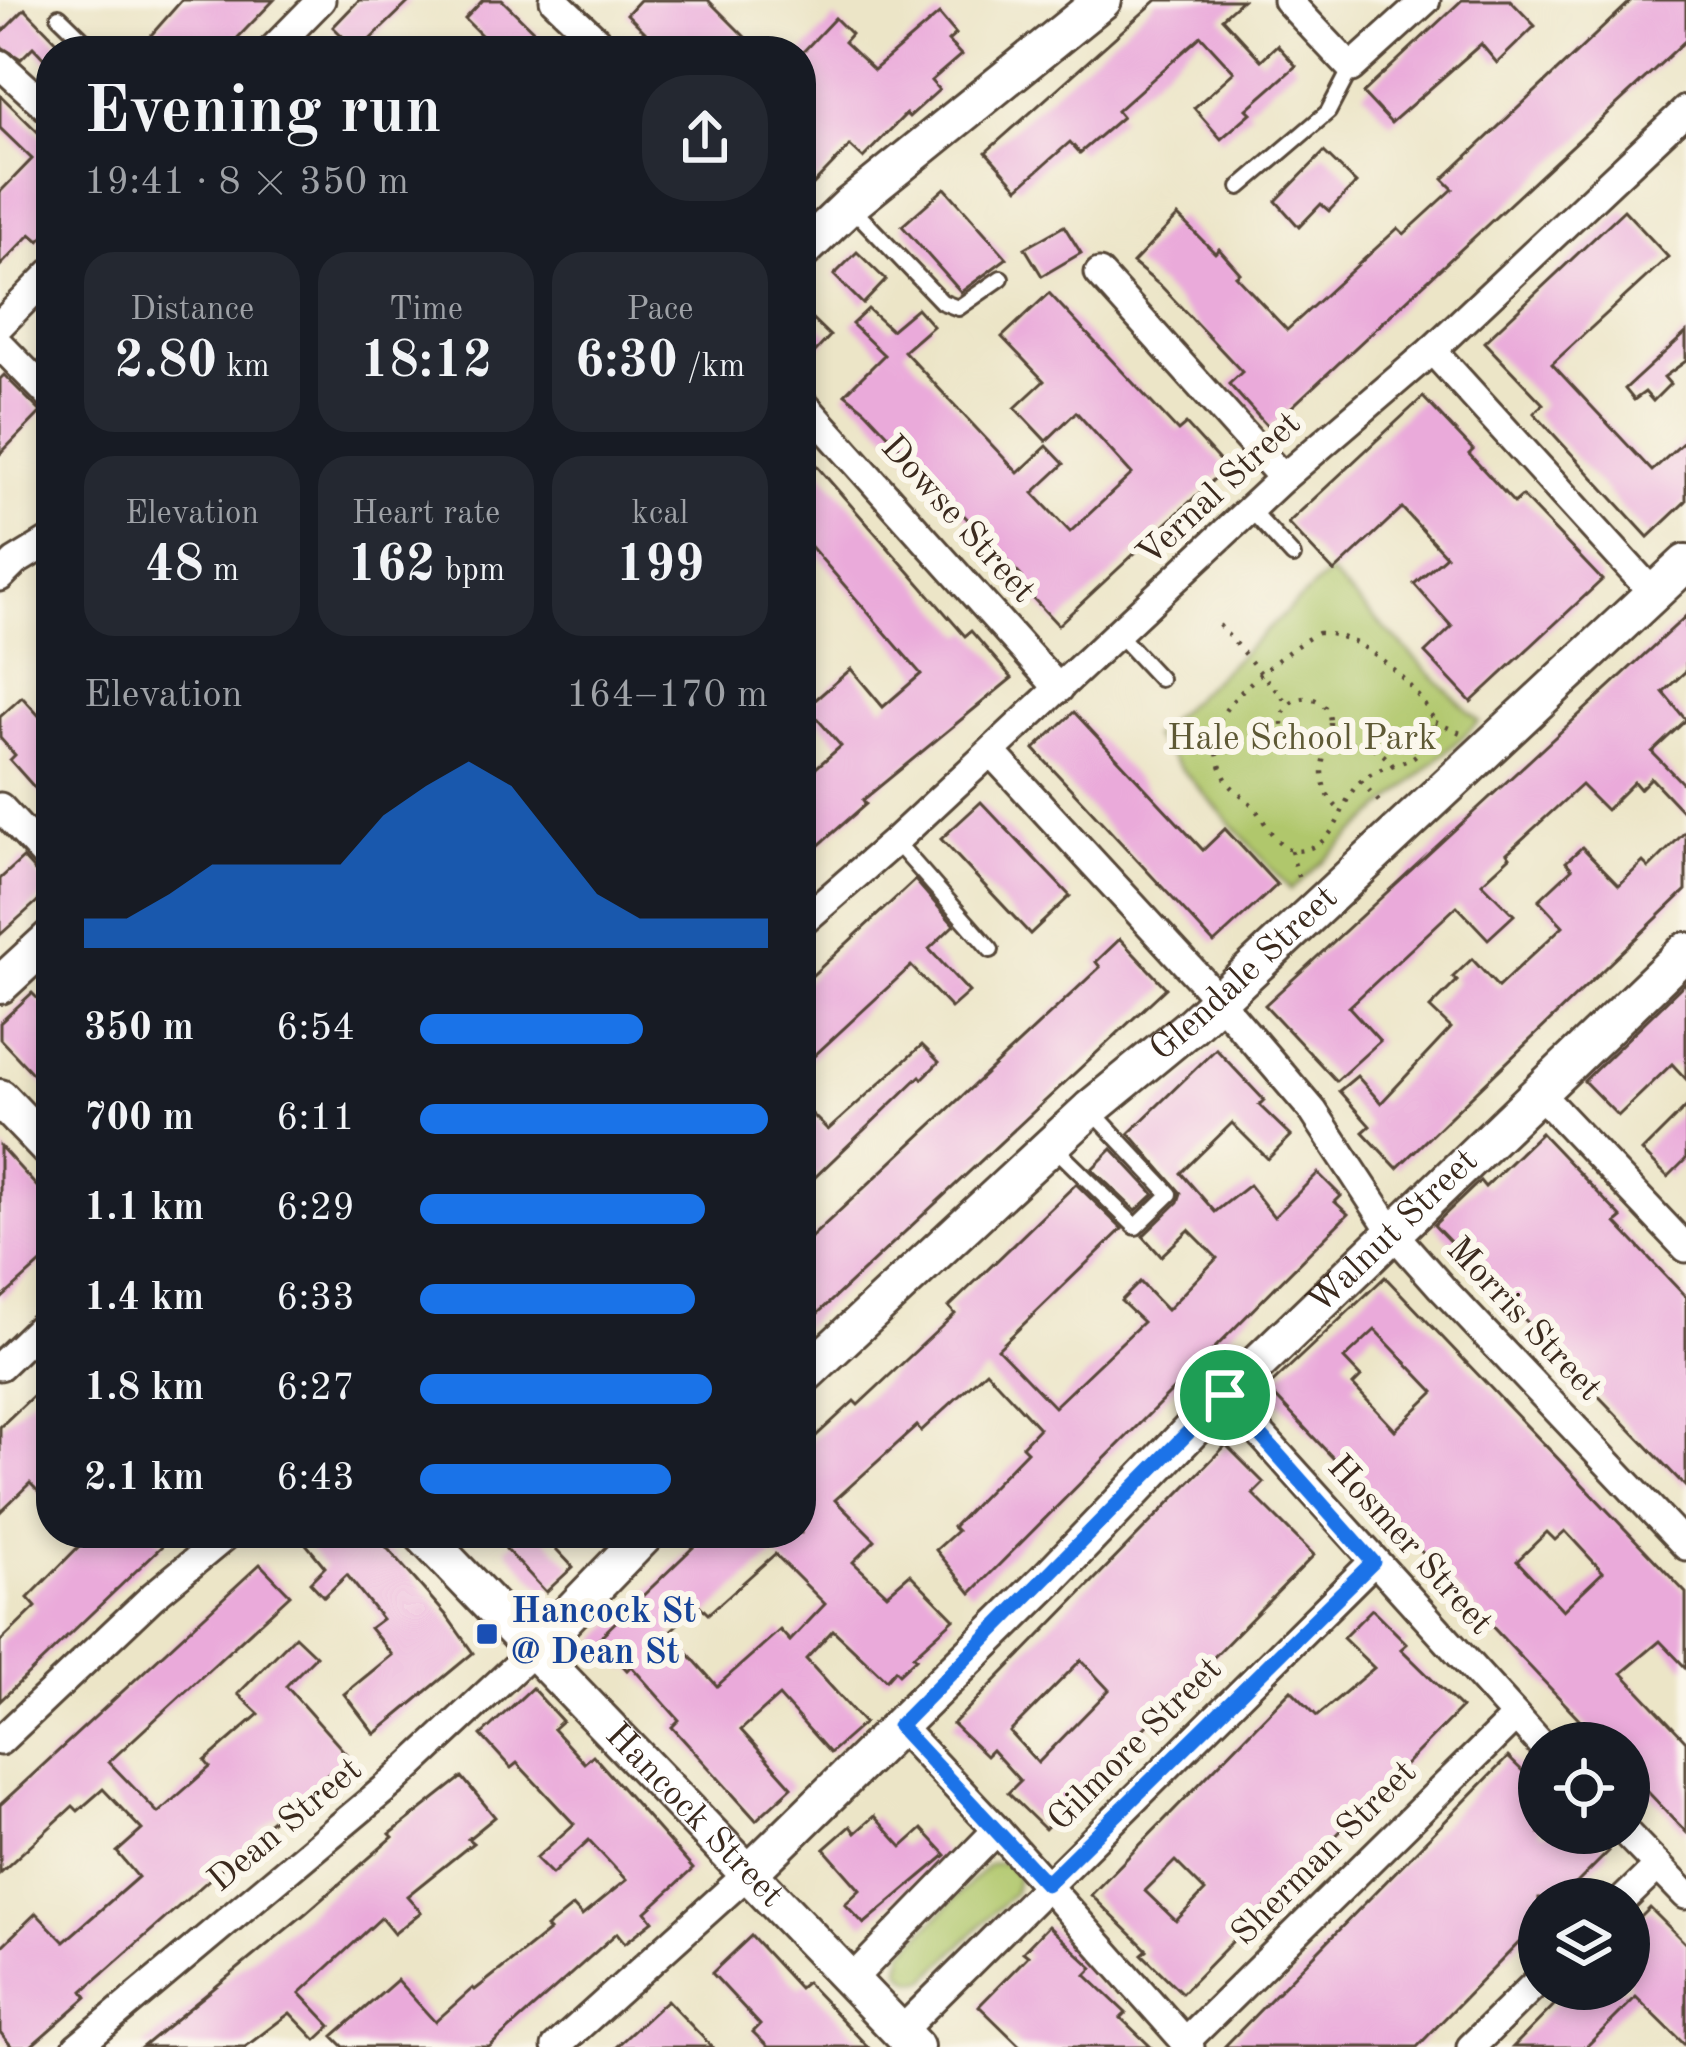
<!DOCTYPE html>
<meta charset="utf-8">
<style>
:root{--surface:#171b24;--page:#242831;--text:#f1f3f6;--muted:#9ea1a6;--accent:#1a73e8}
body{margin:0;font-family:"Old Standard TT",serif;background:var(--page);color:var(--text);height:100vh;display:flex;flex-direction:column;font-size:45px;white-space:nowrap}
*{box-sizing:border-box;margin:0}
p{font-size:39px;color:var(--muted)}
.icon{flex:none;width:66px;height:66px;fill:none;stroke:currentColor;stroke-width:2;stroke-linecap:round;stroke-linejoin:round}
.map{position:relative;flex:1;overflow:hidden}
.details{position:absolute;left:36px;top:36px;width:780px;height:1512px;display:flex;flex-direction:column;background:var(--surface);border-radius:48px;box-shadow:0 6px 18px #0003}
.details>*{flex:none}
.controls{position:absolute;left:1518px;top:1722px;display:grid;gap:24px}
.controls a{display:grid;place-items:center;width:132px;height:132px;border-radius:50%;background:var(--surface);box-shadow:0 6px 18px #0003;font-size:60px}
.pin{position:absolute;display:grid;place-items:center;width:102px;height:102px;color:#fff;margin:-51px;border:6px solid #fff;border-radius:50%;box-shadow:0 3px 12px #0007}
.round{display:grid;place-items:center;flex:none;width:126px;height:126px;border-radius:48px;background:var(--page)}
.summary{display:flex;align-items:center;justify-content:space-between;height:204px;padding:0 48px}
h1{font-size:66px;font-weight:700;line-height:90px}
.metrics{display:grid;grid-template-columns:repeat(3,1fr);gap:18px;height:204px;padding:12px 48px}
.metrics div{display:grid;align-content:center;border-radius:30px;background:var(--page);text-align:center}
.metrics b{font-size:51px;font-weight:700}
.metrics small{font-size:33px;font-weight:400}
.metrics p{font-size:33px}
.chart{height:336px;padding:24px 48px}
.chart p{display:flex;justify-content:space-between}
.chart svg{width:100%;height:216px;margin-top:12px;fill:var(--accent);opacity:.7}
ul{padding:0 48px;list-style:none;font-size:39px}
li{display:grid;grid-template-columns:192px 144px 1fr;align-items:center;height:90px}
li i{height:30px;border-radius:15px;background:var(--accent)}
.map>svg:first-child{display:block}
</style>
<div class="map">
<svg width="1686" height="2047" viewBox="0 0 1686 2047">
<rect width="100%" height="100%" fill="#fbf7ec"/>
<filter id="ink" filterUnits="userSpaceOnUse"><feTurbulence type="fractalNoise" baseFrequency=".00833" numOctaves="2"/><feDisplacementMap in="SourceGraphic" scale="24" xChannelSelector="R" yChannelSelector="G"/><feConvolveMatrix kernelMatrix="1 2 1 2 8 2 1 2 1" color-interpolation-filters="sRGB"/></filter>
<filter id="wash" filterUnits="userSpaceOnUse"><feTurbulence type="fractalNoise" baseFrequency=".004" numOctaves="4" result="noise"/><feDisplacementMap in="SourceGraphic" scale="48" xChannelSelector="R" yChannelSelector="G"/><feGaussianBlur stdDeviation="2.7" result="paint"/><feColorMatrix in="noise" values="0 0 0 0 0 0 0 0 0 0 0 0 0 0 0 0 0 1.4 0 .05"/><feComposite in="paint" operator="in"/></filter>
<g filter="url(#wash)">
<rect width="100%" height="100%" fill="#ece5c7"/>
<g fill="#b0c76c" stroke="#767845" stroke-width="3">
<path d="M1329,573L1479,722L1291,890L1152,736Z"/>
<path d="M1005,1862L1018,1876L1014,1892L927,1979C914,1983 906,1979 900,1968L904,1951L989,1864Z"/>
</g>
<g id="blocks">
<g fill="#eaaada" fill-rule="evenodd">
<path d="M182,0H274L225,51H137Z"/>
<path d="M359,0H411L358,51L333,27Z"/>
<path d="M483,0H502L554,51H470L484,38L465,19Z"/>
<path d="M640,0H708L759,51H664L627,14Z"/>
<path d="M1157,0H1242L1222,18L1261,60L1277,45L1296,66L1247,109L1251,113L1221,139L1194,108L1234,72L1201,36L1117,111L1122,117L1080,153L1070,142L1018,188L986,152Z"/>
<path d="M1462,0H1510L1535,26L1497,63L1481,44L1391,123L1363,93Z"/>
<path d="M1632,0H1686V40L1269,428L1229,384L1242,372L1162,287L1133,263L1178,216L1215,253L1219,249L1240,273L1236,276L1287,330L1398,228L1404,234L1453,189L1443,179Z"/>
<path d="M25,9L66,51H51V66L33,47L21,59L0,46V34Z"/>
<path d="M939,14L956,34L948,41L961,55L931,81L939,90L909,117L906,114L863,158L850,146L801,197V54L835,18L851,34L844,42L874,70Z"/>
<path d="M0,95L48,142L51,139V229L39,241L31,234L0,266V192L32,159L0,128Z"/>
<path d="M1324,152L1356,183L1329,211L1321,204L1299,227L1276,201Z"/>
<path d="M945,188L1007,258L961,292L902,226Z"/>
<path d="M1624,210L1668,257L1552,364L1652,471L1686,440V501L1648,537L1534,413L1543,404L1484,342Z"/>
<path d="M1064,226L1081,253L1042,276L1025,248Z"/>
<path d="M857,252L886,280L863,304L834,275Z"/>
<path d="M1049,293L1178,431L1186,424L1226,468L1058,625L1017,581L1022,577L865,410L845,394L884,355L852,324L868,309L891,330L917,308L933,326L904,351L1018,473L1047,446L1064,464L1033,493L1070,532L1132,474L1076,412L1046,441L1015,408L1044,381L1002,337Z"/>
<path d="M801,308L830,336L801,367Z"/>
<path d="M1686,333V361L1664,377L1670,384L1653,401L1645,392L1634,400L1625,389Z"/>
<path d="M4,375L41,412L0,454V379Z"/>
<path d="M1423,397L1473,450L1469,454L1514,503L1522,496L1602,580L1471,702L1425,653L1452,627L1414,584L1446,556L1402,508L1334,572L1288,523Z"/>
<path d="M801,454L812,467L815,464L965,636L971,631L1012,678L863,800L866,804L801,861V781L841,746L807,707L851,669L883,707L921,674L801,535Z"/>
<path d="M1686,616V671L1663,692L1686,720L1652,752L1686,787V815L1651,778L1640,789L1634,782L1606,810L1581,785L1507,853L1510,857L1482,883L1514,915L1488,939L1457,906L1349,1007L1380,1041L1336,1081L1265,1005Z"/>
<path d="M22,697L51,729V806L10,760L15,755L0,738V717Z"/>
<path d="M1074,712L1203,850L1225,829L1277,885L1214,943L1034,749Z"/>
<path d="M981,802L1070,896L1030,934L941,839Z"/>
<path d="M1686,831V890L1397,1168L1363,1132L1370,1126L1339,1091L1357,1076L1381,1103L1451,1028L1430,1008L1457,981L1453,977L1472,959L1498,987L1563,926L1539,900L1572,869L1566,862L1582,847L1619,885L1643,862L1649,868Z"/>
<path d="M23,858L51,889L0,935V879Z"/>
<path d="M915,880L954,925L929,949L969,992L951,1008L911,966L801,1068V986Z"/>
<path d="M1120,939L1166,988L801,1329V1247L1100,967L1096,962Z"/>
<path d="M1686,982V1079L1672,1064L1618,1116L1584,1081Z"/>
<path d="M32,993L51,1012V1093L0,1039V1023Z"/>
<path d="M922,1045L939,1062L922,1079L920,1076L811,1181L801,1170V1156L810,1147L801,1138V1103L828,1130Z"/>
<path d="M1216,1049L1264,1100L1259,1105L1291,1136L1268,1159L1232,1123L1181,1173L1215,1212L1249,1185L1274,1217L1318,1173L1341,1196L1335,1202L1348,1214L971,1593L936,1550L957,1531L953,1527L1027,1451L1022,1446L1039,1428L986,1371L921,1431L917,1426L835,1500L875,1540L853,1562L887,1594L910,1574L954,1619L913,1656L916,1658L899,1674L895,1670L886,1680L833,1630L806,1659L864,1723L830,1753L779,1696L741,1730L792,1787L756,1820L672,1727L679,1720L631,1666L627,1670L598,1639L708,1533H801V1450L854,1401L858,1405L955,1314L949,1307L1076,1184L1122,1229L998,1349L1054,1407L1143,1322L1121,1301L1140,1282L1167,1310L1217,1258L1189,1230L1161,1256L1143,1236L1178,1202L1181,1193L1129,1133ZM775,1554L825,1604L790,1641L780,1630L717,1686L669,1632L699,1605L708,1614Z"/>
<path d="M1686,1107V1159L1668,1177L1642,1151Z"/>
<path d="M1541,1133L1622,1218L1616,1223L1686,1297V1487L1434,1225L1480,1181L1485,1187Z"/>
<path d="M0,1146L51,1202V1254L0,1300Z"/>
<path d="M1112,1149L1154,1194L1136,1211L1092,1169Z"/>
<path d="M1385,1277L1686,1593V1668L1660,1641L1622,1673L1686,1741V1832L1629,1772V1743H1602L1267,1388ZM1375,1330L1434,1392L1395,1430L1353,1385L1361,1377L1344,1359ZM1565,1531L1603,1572L1563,1610L1517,1561L1547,1532L1555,1540Z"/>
<path d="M51,1379V1504L30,1483L0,1512V1427Z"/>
<path d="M1226,1445L1264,1483L1253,1494L1314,1555L1045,1829L1008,1793L1020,1781L992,1750L986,1756L953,1724ZM1081,1660L1109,1690L1038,1763L1010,1732Z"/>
<path d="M92,1533H152L163,1545L0,1701V1642L36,1607L28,1598Z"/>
<path d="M297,1533H374L446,1615L473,1653L375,1734L344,1694L392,1655L370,1628L382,1619L347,1575L324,1597L310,1582L325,1567Z"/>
<path d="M523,1533H541L573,1567L546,1592L506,1549Z"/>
<path d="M260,1564L290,1595L109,1762L158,1813L210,1767L205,1761L259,1714L238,1694L295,1636L316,1656L286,1686L349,1757L258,1832L265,1840L242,1860L237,1855L83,1991L87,1997L30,2047H12L0,2032V1948L36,1913L64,1942L138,1877L117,1852L142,1830L103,1789L78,1811L73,1806L0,1873V1805Z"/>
<path d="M1372,1609L1407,1644L1401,1649L1461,1708L1182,1993L1142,1954L1147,1950L1091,1895L1291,1690L1317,1716L1374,1668L1343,1638ZM1175,1861L1205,1891L1176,1921L1145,1891Z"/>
<path d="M532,1688L562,1721L553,1729L584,1763L593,1755L693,1869L646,1912L653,1921L625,1943L617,1933L489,2047H344L333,2036L397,1980L435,2022L473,1988L475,1990L549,1931L546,1928L573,1906L582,1916L626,1880L589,1840L552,1874L536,1858L574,1824L517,1763L511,1768L481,1735Z"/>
<path d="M1508,1757L1539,1787V1833H1590L1609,1851L1561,1899H1539V1922L1417,2047H1224Z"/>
<path d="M462,1777L495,1817L468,1839L473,1843L407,1896L421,1912L394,1934L381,1918L300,1993L331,2026L316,2040L290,2013L245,2047H142L306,1913L393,1837L390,1834Z"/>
<path d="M874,1816L902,1847L922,1829L946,1855L864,1924L845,1904L860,1890L824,1849L850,1826L855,1833Z"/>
<path d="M1650,1908L1686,1944V2046L1636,1997L1586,2047H1513L1570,1989H1629V1929Z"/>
<path d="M1048,1926L1093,1968L1086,1975L1126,2013L1121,2018L1151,2047H1021L979,2006L1028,1956L1023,1952Z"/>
<path d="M751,1936L799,1988L806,1982L868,2047H768L753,2032L760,2025L712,1973Z"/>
<path d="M667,2000L712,2047H616Z"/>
</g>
</g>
</g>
<g filter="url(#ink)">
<use href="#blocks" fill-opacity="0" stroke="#564637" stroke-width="3"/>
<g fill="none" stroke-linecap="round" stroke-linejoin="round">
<defs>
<g id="service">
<path d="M59,16L95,51"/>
<path d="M1240,187L1328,112L1351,68"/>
<path d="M853,209L942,302L958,308L1001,278"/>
<path d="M1250,509L1293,556"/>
<path d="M1118,634L1160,679"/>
<path d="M895,841L991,950"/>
<path d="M1055,1148L1136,1227L1170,1194L1093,1112"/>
</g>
<g id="minor">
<path d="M554,0L608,51"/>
<path d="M1287,0L1351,68L1426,0"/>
<path d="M271,51L321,0"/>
<path d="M0,64L51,111"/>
<path d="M1099,273L1283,478"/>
<path d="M0,325L51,273"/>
<path d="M0,345L51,397"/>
<path d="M1432,350L1654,594"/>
<path d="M801,401L1059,689"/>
<path d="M0,577L15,562L51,540"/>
<path d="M991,752L1201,980L1313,1111L1393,1233L1441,1287L1686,1546"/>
<path d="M0,807L51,862"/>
<path d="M801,923L895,841L1283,478L1432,350L1686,110"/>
<path d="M1539,1093L1686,1248"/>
<path d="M0,1366L51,1317"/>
<path d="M1225,1395L1540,1743"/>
<path d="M899,1726L997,1830L1190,2047"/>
<path d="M0,1741L153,1596L229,1533"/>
<path d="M1626,1833L1686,1895"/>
<path d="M1624,1899L1658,1866"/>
<path d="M851,1980L997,1830"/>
<path d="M901,2031L1373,1562"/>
<path d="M1185,2042L1515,1717"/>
<path d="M77,2047L393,1782L534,1650"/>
<path d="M556,2047L749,1873"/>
<path d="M1471,2047L1539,1980"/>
</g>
<g id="tertiary">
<path d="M801,252L850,205L1103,0"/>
<path d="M0,985L51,938"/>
<path d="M0,1098L51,1151"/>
<path id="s1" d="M801,1378L1090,1109L1192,1025L1686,563"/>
<path id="s2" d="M421,1533L915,2047"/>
<path d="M534,1650L647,1533"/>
<path id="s3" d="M749,1873L1049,1578L1225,1395L1686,951"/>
</g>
</defs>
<use href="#service" stroke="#564637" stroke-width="20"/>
<use href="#minor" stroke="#564637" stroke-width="33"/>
<use href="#tertiary" stroke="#564637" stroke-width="42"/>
<g stroke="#564637" stroke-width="4.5" stroke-dasharray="3 9" stroke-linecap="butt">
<path d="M1219,625L1289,705"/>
<path d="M1318,633C1363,633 1415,683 1435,722C1420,776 1389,755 1360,782C1337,804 1343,840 1303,850C1278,857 1265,818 1251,804C1245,797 1236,792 1230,785C1219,771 1212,741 1218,724C1227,696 1292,646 1318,633Z"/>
<circle cx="1306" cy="722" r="24"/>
<path d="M1435,722L1463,734"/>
<path d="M1327,748C1354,736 1378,744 1394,767"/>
<path d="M1327,748C1317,771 1322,795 1342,812"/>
<path d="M1361,781L1381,804"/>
<path d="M1291,851L1299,880"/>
</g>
<use href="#service" stroke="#fff" stroke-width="14"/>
<use href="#minor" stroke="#fff" stroke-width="27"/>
<use href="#tertiary" stroke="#fff" stroke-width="36"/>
</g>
</g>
<g fill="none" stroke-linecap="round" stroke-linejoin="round" filter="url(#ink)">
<defs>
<path id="route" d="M1225,1395L1373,1562L1046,1884L899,1726Z"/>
</defs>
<use href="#route" stroke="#fff" stroke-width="24"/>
<use href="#route" stroke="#1a73e8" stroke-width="15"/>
</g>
<rect fill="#1a4fb4" stroke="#fbf7ec" stroke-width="4.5" x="475" y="1622" width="24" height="24" rx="6"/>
<g text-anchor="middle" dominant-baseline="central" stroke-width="12" stroke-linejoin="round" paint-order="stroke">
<g font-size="36" fill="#3b2a1e" stroke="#fbf7ec">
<text transform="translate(1220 490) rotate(-43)">Vernal Street</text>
<text transform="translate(957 520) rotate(48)">Dowse Street</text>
<text stroke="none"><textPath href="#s1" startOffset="600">Glendale Street</textPath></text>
<text stroke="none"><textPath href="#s3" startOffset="909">Walnut Street</textPath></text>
<text transform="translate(1523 1320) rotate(47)">Morris Street</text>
<text transform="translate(1409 1546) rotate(48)">Hosmer Street</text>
<text transform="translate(1136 1745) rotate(-45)">Gilmore Street</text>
<text stroke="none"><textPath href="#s2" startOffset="393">Hancock Street</textPath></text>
<text transform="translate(286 1826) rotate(-40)">Dean Street</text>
<text transform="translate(1325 1854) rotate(-45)">Sherman Street</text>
</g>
<g font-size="36" fill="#5e5935" stroke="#fbf7ec">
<text x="1302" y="740">Hale School Park</text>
</g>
<g font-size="36" font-weight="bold" fill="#164399" stroke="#fbf7ec" text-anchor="start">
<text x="511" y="1613">Hancock St<tspan x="511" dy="41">@ Dean St</tspan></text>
</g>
</g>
</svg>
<div class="controls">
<a><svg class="icon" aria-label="locate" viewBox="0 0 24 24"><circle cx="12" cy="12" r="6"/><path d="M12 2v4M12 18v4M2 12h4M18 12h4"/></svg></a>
<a><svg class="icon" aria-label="layers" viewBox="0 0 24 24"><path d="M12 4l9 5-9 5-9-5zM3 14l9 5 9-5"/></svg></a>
</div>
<div class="pin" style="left:1225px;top:1395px;background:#1e9e55"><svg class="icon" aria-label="arrive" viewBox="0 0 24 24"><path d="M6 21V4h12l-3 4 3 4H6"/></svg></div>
<section class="details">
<div class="summary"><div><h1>Evening run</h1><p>19:41 · 8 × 350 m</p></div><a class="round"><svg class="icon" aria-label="share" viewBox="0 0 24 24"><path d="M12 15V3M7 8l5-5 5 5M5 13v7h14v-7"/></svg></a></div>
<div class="metrics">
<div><p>Distance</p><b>2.80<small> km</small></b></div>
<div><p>Time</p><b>18:12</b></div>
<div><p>Pace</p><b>6:30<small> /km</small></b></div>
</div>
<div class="metrics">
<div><p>Elevation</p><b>48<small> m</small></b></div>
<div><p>Heart rate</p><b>162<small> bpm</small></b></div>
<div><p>kcal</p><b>199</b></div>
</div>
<div class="chart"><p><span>Elevation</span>164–170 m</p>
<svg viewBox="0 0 160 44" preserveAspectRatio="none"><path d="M0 44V38L10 38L20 33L30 27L40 27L50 27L60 27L70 17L80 11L90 6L100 11L110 22L120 33L130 38L140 38L150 38L160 38V44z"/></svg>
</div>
<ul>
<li><b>350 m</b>6:54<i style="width:64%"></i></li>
<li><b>700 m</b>6:11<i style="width:100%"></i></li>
<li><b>1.1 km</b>6:29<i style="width:82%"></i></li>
<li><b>1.4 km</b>6:33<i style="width:79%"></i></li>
<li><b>1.8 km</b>6:27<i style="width:84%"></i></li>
<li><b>2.1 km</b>6:43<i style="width:72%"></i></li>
</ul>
</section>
</div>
